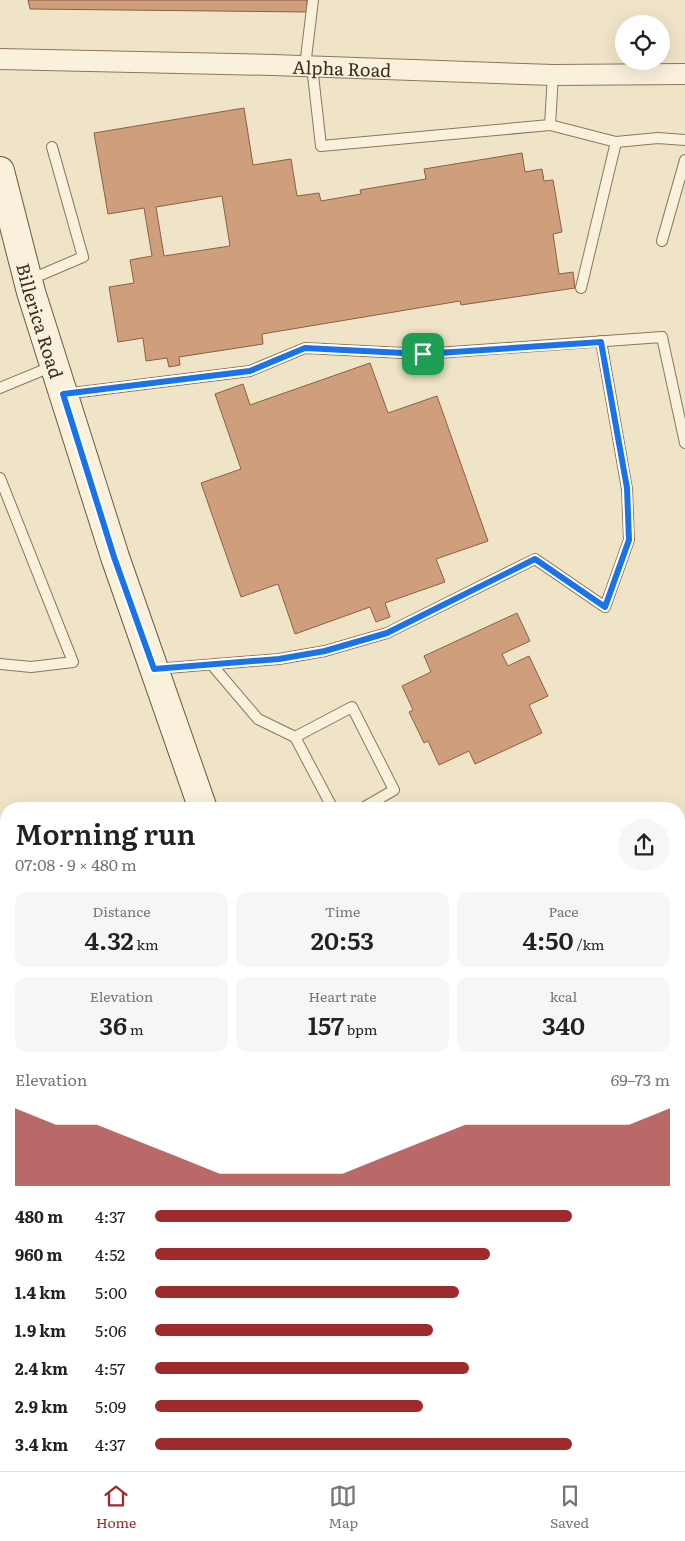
<!DOCTYPE html>
<meta charset="utf-8">
<style>
:root{--surface:#fff;--page:#f6f6f6;--text:#222;--muted:#767676;--line:#e0e0e0;--accent:#9e2a2b}
body{margin:0;font-family:Literata,serif;background:var(--page);color:var(--text);height:100vh;display:flex;flex-direction:column;font-size:19px;white-space:nowrap}
*{box-sizing:border-box;margin:0}
p{font-size:16px;color:var(--muted)}
.icon{flex:none;width:28px;height:28px;fill:none;stroke:currentColor;stroke-width:2;stroke-linecap:round;stroke-linejoin:round}
.map{position:relative;flex:1;overflow:hidden}
.panel{position:absolute;left:0px;top:802px;width:685px;height:669px;display:flex;flex-direction:column;background:var(--surface);border-radius:20px 20px 0 0;box-shadow:0 5px 20px #0002}
.panel>*{flex:none}
.fabs{position:absolute;left:615px;top:15px;display:grid;gap:10px}
.fabs a{display:grid;place-items:center;width:55px;height:55px;border-radius:50%;background:var(--surface);box-shadow:0 5px 20px #0002;font-size:25px}
.pin{position:absolute;display:grid;place-items:center;width:42px;height:42px;color:#fff;margin:-21px;border-radius:10px;box-shadow:0 2px 8px #0006}
.round{display:grid;place-items:center;flex:none;width:52px;height:52px;border-radius:26px;background:var(--page)}
.headline{display:flex;align-items:center;justify-content:space-between;height:85px;padding:0 15px}
h1{font-size:28px;font-weight:600;line-height:38px}
.stats{display:grid;grid-template-columns:repeat(3,1fr);gap:8px;height:85px;padding:5px 15px}
.stats div{display:grid;align-content:center;border-radius:12px;background:var(--page);text-align:center}
.stats b{font-size:25px;font-weight:600}
.stats small{font-size:14px;font-weight:400}
.stats p{font-size:14px}
.chart{height:140px;padding:10px 15px}
.chart p{display:flex;justify-content:space-between}
.chart svg{width:100%;height:90px;margin-top:5px;fill:var(--accent);opacity:.7}
ul{padding:0 15px;list-style:none;font-size:16px}
li{display:grid;grid-template-columns:80px 60px 1fr;align-items:center;height:38px}
li i{height:12px;border-radius:6px;background:var(--accent)}
.menu{display:flex;justify-content:space-around;align-items:center;height:70px;border-top:1px solid var(--line);background:var(--surface);font-size:14px;color:var(--muted)}
.menu a{display:grid;justify-items:center;gap:2px}
.menu .current{color:var(--accent)}
.map>svg:first-child{display:block}
</style>
<div class="map">
<svg width="685" height="1471" viewBox="0 0 685 1471">
<rect width="100%" height="100%" fill="#f0e4c8"/>
<g fill="#cf9f7d" stroke="#8d5f41" fill-rule="evenodd">
<path d="M28,0H307V12L30,9Z"/>
<path d="M244,108L253,165L291,159L297,196L319,193L321,201L361,194L360,190L426,179L424,169L522,153L525,172L542,169L544,181L553,180L562,232L553,234L559,274L573,272L575,288L461,305L460,301L262,334L263,344L179,357L180,365L169,367L167,358L146,361L143,338L118,342L109,287L134,283L130,260L152,256L144,208L108,214L94,133ZM222,196L230,246L164,256L156,207Z"/>
<path d="M370,363L388,413L437,396L488,541L436,559L445,582L385,603L390,617L376,622L370,607L295,634L278,584L241,597L201,483L241,469L215,394L243,384L250,405Z"/>
<path d="M517,613L530,641L502,654L508,666L529,656L548,696L529,705L542,733L475,764L469,751L439,765L428,741L424,743L409,712L413,710L402,686L431,672L424,656Z"/>
<path d="M679,1274L685,1277V1339L679,1336Z"/>
<path d="M527,1465H550L547,1471L538,1469L537,1471H524Z"/>
</g>
<g fill="none" stroke-linecap="round" stroke-linejoin="round">
<defs>
<g id="service">
<path d="M305,66L313,0"/>
<path d="M312,66L321,146L550,125L553,75"/>
<path d="M550,125L616,142L658,138L685,140"/>
<path d="M662,241L685,160"/>
<path d="M29,280L83,257L52,147"/>
<path d="M581,288L616,142"/>
<path d="M0,388L53,366"/>
<path d="M64,394L250,371L305,348L423,354L662,337L685,443"/>
<path d="M0,478L73,662L31,667L0,664"/>
<path d="M212,665L258,719L295,737L333,809"/>
<path d="M155,669L279,659L325,651L387,633L535,559L605,607L629,540L627,489L601,341"/>
<path d="M295,737L352,707L394,790L361,809"/>
<path d="M0,869L6,909"/>
<path d="M0,989L6,988"/>
<path d="M0,1293L6,1296"/>
<path d="M0,1369L6,1372"/>
<path d="M291,1465H321"/>
</g>
<g id="minor">
<path id="s1" d="M0,59L273,65L553,75L685,74"/>
<path d="M0,1169L6,1154"/>
</g>
<g id="secondary">
<path id="s2" d="M0,171L31,292L115,557L203,809"/>
<path d="M679,1416L685,1419"/>
</g>
</defs>
<use href="#service" stroke="#8d765c" stroke-width="12"/>
<use href="#minor" stroke="#8d765c" stroke-width="22"/>
<use href="#secondary" stroke="#6f573f" stroke-width="30"/>
<use href="#service" stroke="#faf1dc" stroke-width="10"/>
<use href="#minor" stroke="#faf1dc" stroke-width="20"/>
<use href="#secondary" stroke="#faf1dc" stroke-width="28"/>
</g>
<g fill="none" stroke-linecap="round" stroke-linejoin="round">
<defs>
<path id="route" d="M601,342L627,488L629,540L605,607L535,559L387,633L325,651L279,659L154,669L114,557L63,394L250,371L305,348L423,354Z"/>
</defs>
<use href="#route" stroke="#fff" stroke-width="10"/>
<use href="#route" stroke="#1a73e8" stroke-width="6"/>
</g>
<g text-anchor="middle" dominant-baseline="central" stroke-width="4.5" stroke-linejoin="round" paint-order="stroke">
<g font-size="18" fill="#3d2e20" stroke="#f7eed8">
<text stroke="none"><textPath href="#s1" startOffset="342">Alpha Road</textPath></text>
<text stroke="none"><textPath href="#s2" startOffset="155">Billerica Road</textPath></text>
</g>
</g>
</svg>
<div class="fabs">
<a><svg class="icon" aria-label="locate" viewBox="0 0 24 24"><circle cx="12" cy="12" r="6"/><path d="M12 2v4M12 18v4M2 12h4M18 12h4"/></svg></a>
</div>
<div class="pin" style="left:423px;top:354px;background:#1e9e55"><svg class="icon" aria-label="arrive" viewBox="0 0 24 24"><path d="M6 21V4h12l-3 4 3 4H6"/></svg></div>
<section class="panel">
<div class="headline"><div><h1>Morning run</h1><p>07:08 · 9 × 480 m</p></div><a class="round"><svg class="icon" aria-label="share" viewBox="0 0 24 24"><path d="M12 15V3M7 8l5-5 5 5M5 13v7h14v-7"/></svg></a></div>
<div class="stats">
<div><p>Distance</p><b>4.32<small> km</small></b></div>
<div><p>Time</p><b>20:53</b></div>
<div><p>Pace</p><b>4:50<small> /km</small></b></div>
</div>
<div class="stats">
<div><p>Elevation</p><b>36<small> m</small></b></div>
<div><p>Heart rate</p><b>157<small> bpm</small></b></div>
<div><p>kcal</p><b>340</b></div>
</div>
<div class="chart"><p><span>Elevation</span>69–73 m</p>
<svg viewBox="0 0 160 44" preserveAspectRatio="none"><path d="M0 44V6L10 14L20 14L30 22L40 30L50 38L60 38L70 38L80 38L90 30L100 22L110 14L120 14L130 14L140 14L150 14L160 6V44z"/></svg>
</div>
<ul>
<li><b>480 m</b>4:37<i style="width:81%"></i></li>
<li><b>960 m</b>4:52<i style="width:65%"></i></li>
<li><b>1.4 km</b>5:00<i style="width:59%"></i></li>
<li><b>1.9 km</b>5:06<i style="width:54%"></i></li>
<li><b>2.4 km</b>4:57<i style="width:61%"></i></li>
<li><b>2.9 km</b>5:09<i style="width:52%"></i></li>
<li><b>3.4 km</b>4:37<i style="width:81%"></i></li>
</ul>
</section>
</div>
<nav class="menu">
<a class="current"><svg class="icon" aria-label="home" viewBox="0 0 24 24"><path d="M3 11l9-7 9 7M6 9v11h12V9"/></svg>Home</a>
<a><svg class="icon" aria-label="map" viewBox="0 0 24 24"><path d="M3 6l6-2 6 2 6-2v14l-6 2-6-2-6 2zM9 4v14M15 6v14"/></svg>Map</a>
<a><svg class="icon" aria-label="saved" viewBox="0 0 24 24"><path d="M7 4h10v16l-5-4-5 4z"/></svg>Saved</a>
</nav>
